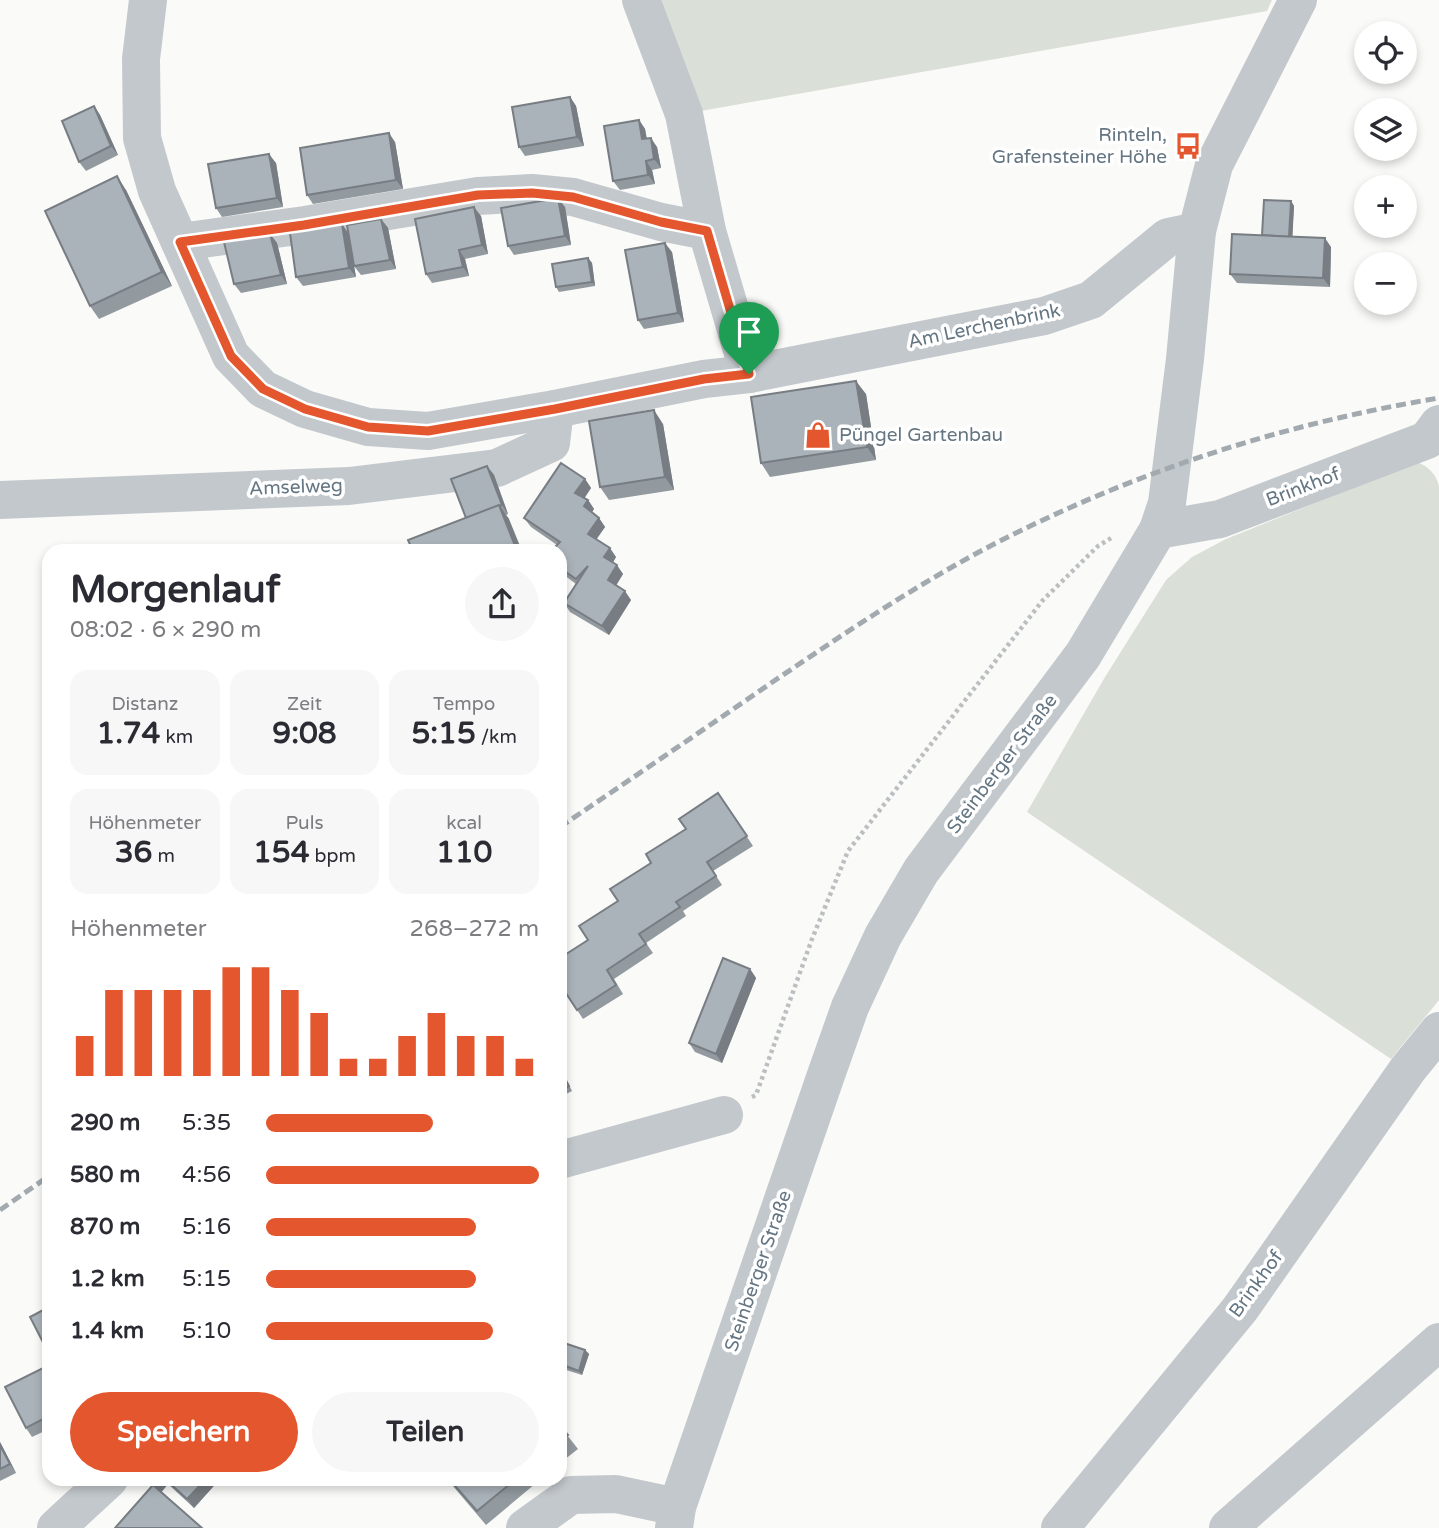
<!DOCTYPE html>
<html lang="de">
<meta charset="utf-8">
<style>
:root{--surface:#fff;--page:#f7f7f7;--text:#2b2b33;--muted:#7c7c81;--accent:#e4572e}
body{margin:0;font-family:"Varela Round",sans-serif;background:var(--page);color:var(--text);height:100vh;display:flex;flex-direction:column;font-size:26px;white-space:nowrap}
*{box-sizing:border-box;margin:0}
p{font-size:23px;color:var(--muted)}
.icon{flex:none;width:38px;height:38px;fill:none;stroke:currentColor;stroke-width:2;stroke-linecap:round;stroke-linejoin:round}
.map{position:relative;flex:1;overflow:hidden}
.panel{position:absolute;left:42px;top:544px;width:525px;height:942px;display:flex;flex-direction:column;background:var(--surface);border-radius:21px;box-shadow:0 4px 10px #0003}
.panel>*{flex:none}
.controls{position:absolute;left:1354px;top:21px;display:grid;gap:14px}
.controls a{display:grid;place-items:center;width:63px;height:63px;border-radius:50%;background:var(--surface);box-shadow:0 4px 10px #0003;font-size:35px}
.pin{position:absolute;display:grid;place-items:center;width:60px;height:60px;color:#fff;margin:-72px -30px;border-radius:50% 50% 50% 0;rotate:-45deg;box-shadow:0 0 7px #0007}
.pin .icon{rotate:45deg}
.round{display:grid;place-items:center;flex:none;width:74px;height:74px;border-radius:37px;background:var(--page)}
.summary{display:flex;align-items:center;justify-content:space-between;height:119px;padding:0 28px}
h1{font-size:38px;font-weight:800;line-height:52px}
.stats{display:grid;grid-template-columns:repeat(3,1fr);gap:10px;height:119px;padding:7px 28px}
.stats div{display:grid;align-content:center;border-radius:18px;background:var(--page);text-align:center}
.stats b{font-size:30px;font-weight:800}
.stats small{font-size:19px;font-weight:400}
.stats p{font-size:19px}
.chart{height:196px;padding:14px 28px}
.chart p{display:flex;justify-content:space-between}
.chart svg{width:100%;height:126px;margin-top:7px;stroke:var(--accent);stroke-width:6}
.cta{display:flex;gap:14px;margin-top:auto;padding:14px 28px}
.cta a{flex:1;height:80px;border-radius:42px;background:var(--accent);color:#fff;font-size:28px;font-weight:800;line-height:80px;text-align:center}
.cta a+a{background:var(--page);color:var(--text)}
ul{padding:0 28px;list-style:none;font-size:23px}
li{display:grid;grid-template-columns:112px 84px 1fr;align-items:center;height:52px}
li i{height:18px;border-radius:9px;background:var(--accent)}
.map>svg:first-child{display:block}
</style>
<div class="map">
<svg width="1439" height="1528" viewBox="0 0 1439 1528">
<rect width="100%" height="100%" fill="#fafaf8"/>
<g fill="#dadfd7">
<path d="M643,0H1272L1267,11L684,114Z"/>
<path d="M1417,462C1428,466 1436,474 1439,486V1000L1391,1059L1027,812L1105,677L1166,580L1192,557L1226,539Z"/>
</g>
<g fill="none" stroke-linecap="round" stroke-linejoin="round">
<path stroke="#bbbfc2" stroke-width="4.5" stroke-dasharray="3.5 3.5" stroke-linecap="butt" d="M752,1097L756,1095L812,939L848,851L1043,600L1098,546L1113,537"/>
<g stroke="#c3c8cc" stroke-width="38">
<path d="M148,0L141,59L142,138L157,191L231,356L263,389L305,409L368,427L428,431L555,409L704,379L749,374L1044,316L1091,300L1168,237L1197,231"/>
<path d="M641,0L684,114L707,231L749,374"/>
<path d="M180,242L305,225L478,196L532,193L573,197L661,222L707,231"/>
<path d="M0,500L349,486L497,468L551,443L555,409"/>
<path d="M1158,530L1220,519L1427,440L1439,424"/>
<path d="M560,1160L724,1115"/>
<path d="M56,1528L109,1479"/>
<path d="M525,1528L571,1495L616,1494L677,1507"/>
<path d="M674,1528L677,1507L826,1075L850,1007L883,936L921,871L1083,655L1158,530L1167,503L1185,359L1197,231L1214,165L1298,0"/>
<path d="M1060,1528L1240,1309L1408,1069L1439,1031"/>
<path d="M1228,1528L1439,1342"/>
</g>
<g stroke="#a2aab0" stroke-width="5" stroke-dasharray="10 5" stroke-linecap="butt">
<path d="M560,827C631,779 703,730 774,681C854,627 935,572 1022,530C1155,465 1294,422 1439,398"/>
<path d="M0,1210L49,1176"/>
</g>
</g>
<g fill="#929a9f">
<path d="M570,97L576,106L584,146L525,156L519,147Z"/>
<path d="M94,106L100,115L118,155L86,171L79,162Z"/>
<path d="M639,120L645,129L647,139L657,147L661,168L652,170L655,184L620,190L613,181Z"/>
<path d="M395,142L403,189L313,204L307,195Z"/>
<path d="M276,163L283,207L222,217L216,208Z"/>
<path d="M126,190L172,286L99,319L90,306Z"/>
<path d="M1291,201L1294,206L1292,237L1331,247L1330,287L1237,283L1230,274Z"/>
<path d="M565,207L571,245L514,255L508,246Z"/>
<path d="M481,216L488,254L465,259L469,276L432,283L426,274Z"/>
<path d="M381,219L388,228L396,269L361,275L354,266L349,239L356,277L303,286L296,277L342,224L348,233Z"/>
<path d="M270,234L277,243L287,284L241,293L234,284Z"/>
<path d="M672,252L684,322L644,329L638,320Z"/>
<path d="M588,258L592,263L595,286L559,292L556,287Z"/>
<path d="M866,394L876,460L770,477L761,463Z"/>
<path d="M663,424L674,490L609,500L600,487Z"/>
<path d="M487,466L494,475L508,514L506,515L509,519L466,518Z"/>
<path d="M585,479L591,488L584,498L588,500L594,509L592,512L599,518L605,527L596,539L616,557L613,562L623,574L616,585L631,600L609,635L570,612L564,603L576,584L560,572V551L557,545L531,527L524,518Z"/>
<path d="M718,793L753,846L713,871L722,885L683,911L686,916L646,943L653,953L614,979L623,994L583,1019L560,984L588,940L618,901L651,863L686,829Z"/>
<path d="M750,969L756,978L722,1063L695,1052L689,1043Z"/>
<path d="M560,1067L572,1091L560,1097Z"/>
<path d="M560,1344L585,1350L589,1354L582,1375L560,1368Z"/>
<path d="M49,1365V1429L32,1437L26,1428Z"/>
<path d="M560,1426L578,1449L560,1463Z"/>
<path d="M0,1442L16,1473L0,1481Z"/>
<path d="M144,1479H220L194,1508L168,1484L161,1492L152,1487Z"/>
<path d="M237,1479H247L242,1484Z"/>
<path d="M447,1479H541L486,1525Z"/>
</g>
<g fill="#777d82">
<path d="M570,97L576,106L584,146L577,137Z"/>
<path d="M94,106L100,115L118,155L111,146Z"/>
<path d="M639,120L645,129L648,148L642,139Z"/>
<path d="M389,133L395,142L403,189L396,180Z"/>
<path d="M651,138L657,147L661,168L654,159Z"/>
<path d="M269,154L276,163L283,207L277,198Z"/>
<path d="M646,161L652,170L655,184L648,175Z"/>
<path d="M117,176L126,190L172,286L162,272Z"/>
<path d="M558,198L565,207L571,245L565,236Z"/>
<path d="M1291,201L1294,206L1292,246L1289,241Z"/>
<path d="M474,207L481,216L488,254L482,245Z"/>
<path d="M381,219L388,228L396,269L390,260Z"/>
<path d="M342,224L348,233L356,277L349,268Z"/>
<path d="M270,234L277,243L287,284L281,275Z"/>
<path d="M1325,238L1331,247L1330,287L1323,278Z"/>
<path d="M665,243L672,252L684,322L678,313Z"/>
<path d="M459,250L465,259L469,276L463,267Z"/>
<path d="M588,258L592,263L595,286L592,282Z"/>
<path d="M856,381L866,394L876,460L867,447Z"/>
<path d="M654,410L663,424L674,490L665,477Z"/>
<path d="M487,466L494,475L508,514L502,505Z"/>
<path d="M585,479L591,488L582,502L575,493Z"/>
<path d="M588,500L594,509L590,515L584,506Z"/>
<path d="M499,505L509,519L522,551H517Z"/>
<path d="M599,518L605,527L594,543L588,534Z"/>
<path d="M610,548L616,557L611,566L604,557Z"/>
<path d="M617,565L623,574L614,589L608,580Z"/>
<path d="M625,591L631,600L609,635L602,626Z"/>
<path d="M750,969L756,978L722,1063L716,1054Z"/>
<path d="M585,1350L589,1354L582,1375L579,1371Z"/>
<path d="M0,1442L16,1473L10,1464L0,1445Z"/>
<path d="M159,1479H164L168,1484L160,1494L153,1485Z"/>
<path d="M206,1479H220L194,1508L187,1499Z"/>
</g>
<g fill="#aab3b9" stroke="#777d82" stroke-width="2">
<path d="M570,97L577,137L519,147L512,107Z"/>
<path d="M94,106L111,146L79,162L62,121Z"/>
<path d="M639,120L642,139L651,138L654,159L646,161L648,175L613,181L604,126Z"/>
<path d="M389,133L396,180L307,195L300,148Z"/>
<path d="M269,154L277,198L216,208L208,164Z"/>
<path d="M117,176L162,272L90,306L45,211Z"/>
<path d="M558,198L565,236L508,246L501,208Z"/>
<path d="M1264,200L1291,201L1289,237L1262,235Z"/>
<path d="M474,207L482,245L459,250L463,267L426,274L415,219Z"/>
<path d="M381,219L390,260L354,266L347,225Z"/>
<path d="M342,224L349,268L296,277L290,233Z"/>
<path d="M270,234L281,275L234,284L224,242Z"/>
<path d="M1232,234L1325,238L1323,278L1230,274Z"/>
<path d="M665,243L678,313L638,320L625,250Z"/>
<path d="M588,258L592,282L556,287L552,264Z"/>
<path d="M856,381L867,447L761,463L751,397Z"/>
<path d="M654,410L665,477L600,487L589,421Z"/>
<path d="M561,463L585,479L575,493L588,500L584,506L599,518L588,534L610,548L604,557L617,565L608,580L625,591L602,626L564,603L588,566L576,579L560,568V551H551L560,542L524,518Z"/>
<path d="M487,466L502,505L466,518L451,479Z"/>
<path d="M499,505L517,551H413L408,540Z"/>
<path d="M328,545L329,551H242Z"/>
<path d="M718,793L747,836L707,862L716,876L676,902L680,907L639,934L646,944L607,970L616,985L577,1010L560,984V958L588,940L579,926L618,901L610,889L651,863L646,854L686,829L679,819Z"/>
<path d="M723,958L750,969L716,1054L689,1043Z"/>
<path d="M560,1069L569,1086L560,1091Z"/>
<path d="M49,1307V1354L30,1317Z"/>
<path d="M561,1342L585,1350L579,1371L560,1364Z"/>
<path d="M49,1365V1416L26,1428L5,1387Z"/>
<path d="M560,1426L568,1435L560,1442Z"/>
<path d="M0,1445L10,1464L0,1469Z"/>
<path d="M146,1479H159L153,1485Z"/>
<path d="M165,1479H206L187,1499Z"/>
<path d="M449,1479H516L477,1511Z"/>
<path d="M153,1485L202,1528H115Z"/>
</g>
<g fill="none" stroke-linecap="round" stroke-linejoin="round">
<defs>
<path id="route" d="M532,193L573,197L661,222L707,231L749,374L704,379L555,409L428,431L368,427L305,409L263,389L231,356L180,242L304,225L478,195Z"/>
</defs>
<use href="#route" stroke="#fff" stroke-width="14"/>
<use href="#route" stroke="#e4572e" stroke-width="9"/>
</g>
<defs>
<symbol id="bus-bare" viewBox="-9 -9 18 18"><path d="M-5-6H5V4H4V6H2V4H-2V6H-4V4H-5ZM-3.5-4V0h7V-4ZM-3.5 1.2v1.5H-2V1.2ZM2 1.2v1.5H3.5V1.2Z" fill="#e4572e" stroke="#fff" stroke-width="2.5" paint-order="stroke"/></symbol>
<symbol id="shop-bare" viewBox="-9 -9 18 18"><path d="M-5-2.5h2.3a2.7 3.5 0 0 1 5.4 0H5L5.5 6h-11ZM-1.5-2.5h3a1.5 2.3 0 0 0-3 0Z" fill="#e4572e" stroke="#fff" stroke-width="2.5" paint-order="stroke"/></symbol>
</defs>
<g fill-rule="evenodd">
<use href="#bus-bare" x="1169" y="127" width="38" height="38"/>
<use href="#shop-bare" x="799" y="416" width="38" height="38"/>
</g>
<g text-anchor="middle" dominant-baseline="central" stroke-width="7" stroke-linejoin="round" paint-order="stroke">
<g font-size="19" fill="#657683" stroke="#fff" text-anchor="end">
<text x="1167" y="135">Rinteln,<tspan x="1167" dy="22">Grafensteiner Höhe</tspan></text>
<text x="839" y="435" text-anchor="start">Püngel Gartenbau</text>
</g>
<g font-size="19" fill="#657683" stroke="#fff">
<text transform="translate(984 326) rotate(-12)">Am Lerchenbrink</text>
<text transform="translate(296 487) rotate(-2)">Amselweg</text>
<text transform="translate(1303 487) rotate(-21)">Brinkhof</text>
<text transform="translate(1002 764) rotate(-53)">Steinberger Straße</text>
<text transform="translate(758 1271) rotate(-71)">Steinberger Straße</text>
<text transform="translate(1256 1284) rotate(-54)">Brinkhof</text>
</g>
</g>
</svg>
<div class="controls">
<a><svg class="icon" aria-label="locate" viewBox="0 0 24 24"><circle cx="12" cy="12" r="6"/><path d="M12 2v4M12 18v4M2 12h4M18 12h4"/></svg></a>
<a><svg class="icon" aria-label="layers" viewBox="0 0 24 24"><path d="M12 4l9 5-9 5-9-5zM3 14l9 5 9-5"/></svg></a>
<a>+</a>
<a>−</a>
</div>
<div class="pin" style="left:749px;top:374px;background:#1e9e55"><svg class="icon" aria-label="arrive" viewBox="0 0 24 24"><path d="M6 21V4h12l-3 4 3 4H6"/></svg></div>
<section class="panel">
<div class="summary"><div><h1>Morgenlauf</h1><p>08:02 · 6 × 290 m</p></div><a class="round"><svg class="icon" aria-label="share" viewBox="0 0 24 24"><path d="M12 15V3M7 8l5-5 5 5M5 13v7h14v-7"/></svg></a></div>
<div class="stats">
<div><p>Distanz</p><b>1.74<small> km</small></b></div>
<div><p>Zeit</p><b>9:08</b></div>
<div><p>Tempo</p><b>5:15<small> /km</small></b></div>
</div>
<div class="stats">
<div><p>Höhenmeter</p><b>36<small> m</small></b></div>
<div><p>Puls</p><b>154<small> bpm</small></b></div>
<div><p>kcal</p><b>110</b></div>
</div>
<div class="chart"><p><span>Höhenmeter</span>268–272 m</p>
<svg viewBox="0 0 160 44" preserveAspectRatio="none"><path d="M5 44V30M15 44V14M25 44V14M35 44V14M45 44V14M55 44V6M65 44V6M75 44V14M85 44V22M95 44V38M105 44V38M115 44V30M125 44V22M135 44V30M145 44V30M155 44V38"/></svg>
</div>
<ul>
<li><b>290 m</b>5:35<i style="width:61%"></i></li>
<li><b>580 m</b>4:56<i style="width:100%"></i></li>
<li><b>870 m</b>5:16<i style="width:77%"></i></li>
<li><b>1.2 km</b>5:15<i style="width:77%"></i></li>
<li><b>1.4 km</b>5:10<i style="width:83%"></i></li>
</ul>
<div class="cta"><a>Speichern</a><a>Teilen</a></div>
</section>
</div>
